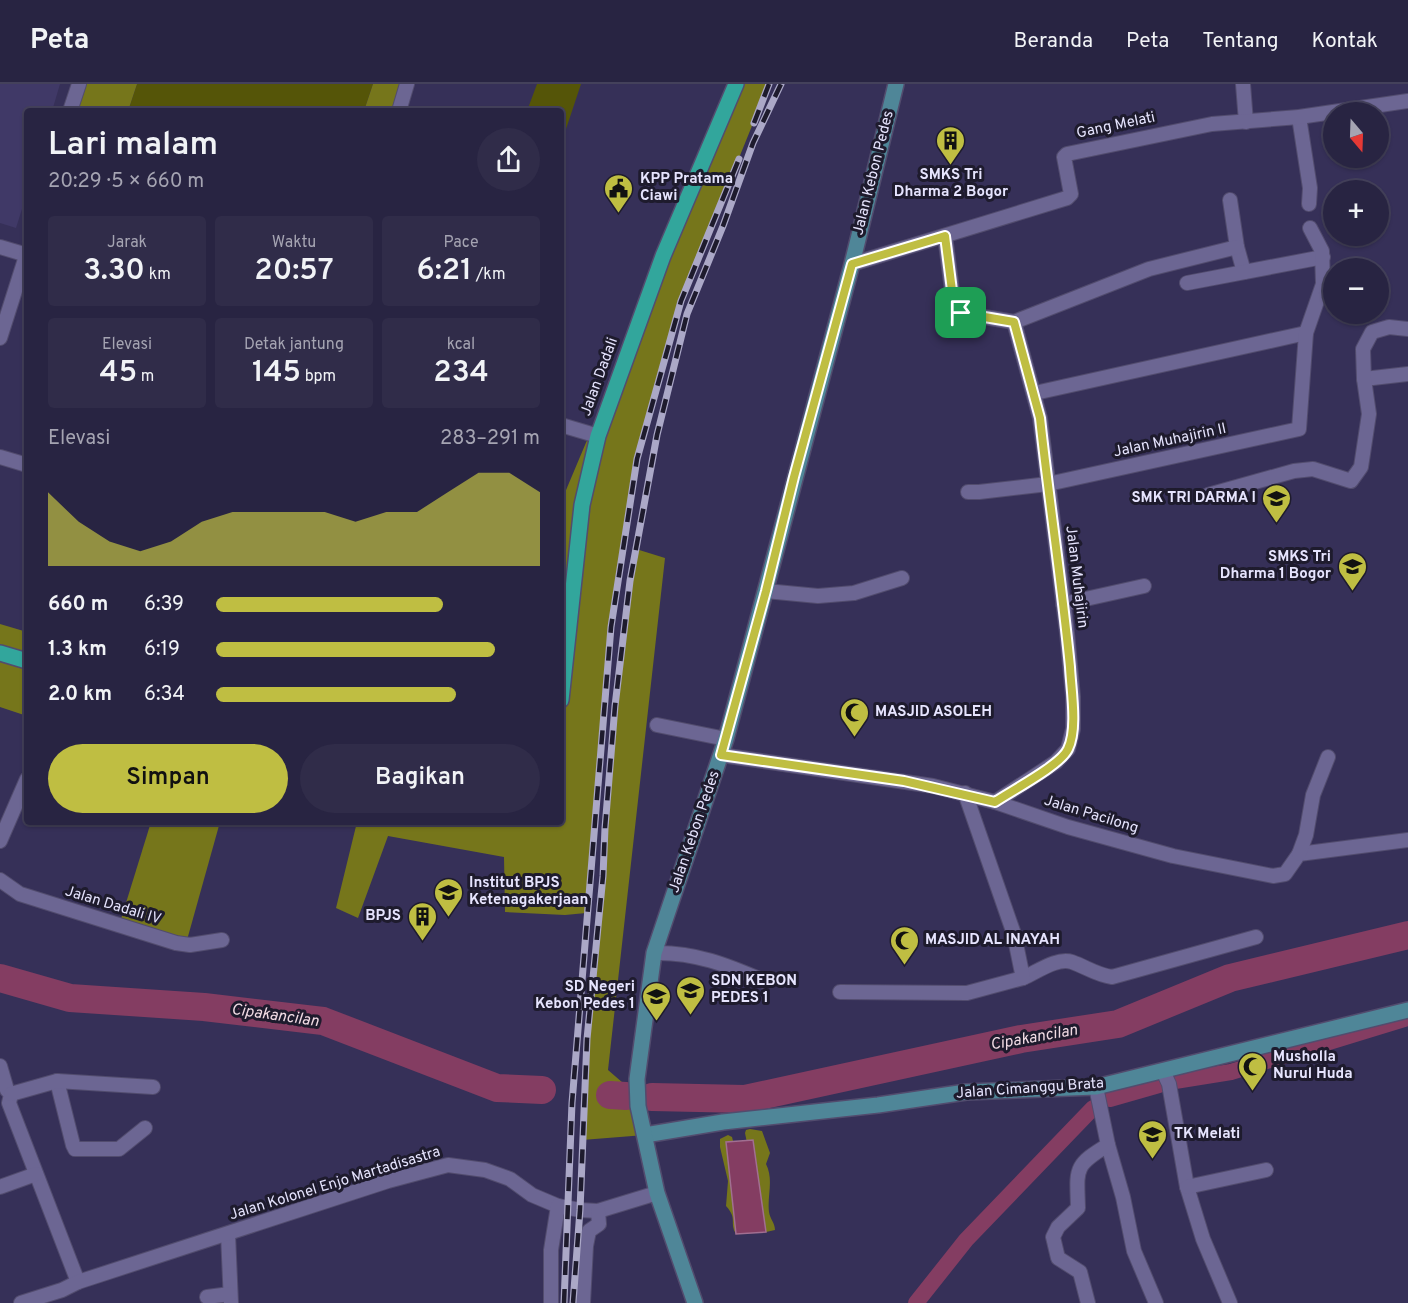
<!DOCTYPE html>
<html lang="id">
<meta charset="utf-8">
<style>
:root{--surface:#282442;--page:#302c49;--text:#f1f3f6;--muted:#a5a4b2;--line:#44415b;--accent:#bfbe42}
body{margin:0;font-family:Overpass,sans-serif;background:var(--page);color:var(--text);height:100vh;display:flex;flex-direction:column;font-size:22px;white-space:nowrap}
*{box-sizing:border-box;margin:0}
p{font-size:20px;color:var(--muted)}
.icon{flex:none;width:33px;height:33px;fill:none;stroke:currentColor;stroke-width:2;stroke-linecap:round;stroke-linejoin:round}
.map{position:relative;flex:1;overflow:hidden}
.panel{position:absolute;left:24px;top:24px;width:540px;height:717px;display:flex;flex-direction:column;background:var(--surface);border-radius:6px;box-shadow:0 2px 4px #0004,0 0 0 2px var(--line)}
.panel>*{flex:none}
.needle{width:39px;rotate:161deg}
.fabs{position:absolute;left:1323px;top:18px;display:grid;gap:12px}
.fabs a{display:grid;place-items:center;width:66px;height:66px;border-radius:50%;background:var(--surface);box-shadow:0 2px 4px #0004,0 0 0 2px var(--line);font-size:30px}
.pin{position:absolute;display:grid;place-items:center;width:51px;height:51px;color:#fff;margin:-26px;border-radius:12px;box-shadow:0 3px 9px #0006}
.round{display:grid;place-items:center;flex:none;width:63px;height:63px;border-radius:32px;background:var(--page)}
.overview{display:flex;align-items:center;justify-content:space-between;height:102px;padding:0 24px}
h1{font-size:33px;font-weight:600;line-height:45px}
.figures{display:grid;grid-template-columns:repeat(3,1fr);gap:9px;height:102px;padding:6px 24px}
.figures div{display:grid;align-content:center;border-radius:6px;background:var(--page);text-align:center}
.figures b{font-size:30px;font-weight:600}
.figures small{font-size:16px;font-weight:400}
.figures p{font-size:16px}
.chart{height:168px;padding:12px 24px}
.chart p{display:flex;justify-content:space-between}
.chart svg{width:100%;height:108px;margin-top:6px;fill:var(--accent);opacity:.7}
.cta{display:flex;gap:12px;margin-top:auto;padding:12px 24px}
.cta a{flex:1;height:69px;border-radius:36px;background:var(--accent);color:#111;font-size:24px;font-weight:600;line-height:69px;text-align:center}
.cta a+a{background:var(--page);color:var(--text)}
ul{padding:0 24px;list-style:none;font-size:20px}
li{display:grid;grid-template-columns:96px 72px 1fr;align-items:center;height:45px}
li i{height:15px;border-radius:8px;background:var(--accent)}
header{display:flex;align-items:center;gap:36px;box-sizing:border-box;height:84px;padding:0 30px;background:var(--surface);border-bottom:2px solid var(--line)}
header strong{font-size:28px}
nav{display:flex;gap:33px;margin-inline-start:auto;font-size:21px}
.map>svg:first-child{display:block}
</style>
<header>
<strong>Peta</strong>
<nav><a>Beranda</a><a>Peta</a><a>Tentang</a><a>Kontak</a></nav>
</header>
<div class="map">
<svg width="1408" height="1219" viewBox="0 0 1408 1219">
<rect width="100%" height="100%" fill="#363058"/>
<path fill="#403967" d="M0,0H60L52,27H27V109L16,144L0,139Z"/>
<g fill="#555508">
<path d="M137,0H373L364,27H128Z"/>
<path d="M537,0H581L562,57L561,27H527Z"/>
</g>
<g fill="#76761b">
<path d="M72,0H137L128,27H63Z"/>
<path d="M373,0H410L401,27H364Z"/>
<path d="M737,0H769L681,217L636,382L620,482L598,679L586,829L565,831L505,828L504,773L388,752L358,834L336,824L357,738H561V418Z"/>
<path d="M636,465L665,474L608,986L638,1012L645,1051L582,1056L586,978L603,792L615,622Z"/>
<path d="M0,540L27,548V632L0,623Z"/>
<path d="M151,738H220L187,856L121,835Z"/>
<path d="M750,1045L762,1047L770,1069L766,1080C774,1096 767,1111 769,1128C770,1135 775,1139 775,1146L766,1148L764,1144L745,1049L746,1046Z"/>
<path d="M728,1051L732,1053L734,1061L744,1144L739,1150H736C729,1138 738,1135 726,1122L728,1097L720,1063V1055Z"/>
</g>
<path fill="#843d62" stroke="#a16f91" stroke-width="1.5" d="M753,1056L766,1148L736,1150L726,1058Z"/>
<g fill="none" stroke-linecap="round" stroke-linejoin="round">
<path stroke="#a16f91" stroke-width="4.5" d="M741,1028L745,1015"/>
<g stroke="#843d62" stroke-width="16">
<path d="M1175,997L1231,988L1408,934"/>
<path d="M1110,1015L1159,1001"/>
<path d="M916,1219L966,1156L1093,1024"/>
</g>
<g stroke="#843d62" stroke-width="28">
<path d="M0,894L70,914L204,923L323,937L497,1004L542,1006"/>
<path d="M610,1011L626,1012"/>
<path d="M652,1013L745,1015L1021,955L1118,940L1230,894L1408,851"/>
</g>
<defs>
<g id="street">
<path d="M1243,0L1246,38"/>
<path d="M70,27L79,0"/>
<path d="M399,27L407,0"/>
<path d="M1299,33L1310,104L1309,120"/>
<path d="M1230,116L1237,163L1244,188"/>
<path d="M945,152L954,222L961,229L1014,238L1149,185L1237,163"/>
<path d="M0,163L27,171"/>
<path d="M852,180L1067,114L1071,110L1064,73L1067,70L1212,40L1299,33L1408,17"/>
<path d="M1187,199L1323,173"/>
<path d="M0,254L27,169"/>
<path d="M1364,295L1408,290"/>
<path d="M1035,309L1306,249"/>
<path d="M561,341L598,352"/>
<path d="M0,373L27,381"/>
<path d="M968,408H979L1048,400L1299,345L1306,249L1323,200L1322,167L1310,144"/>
<path d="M1208,411L1294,387L1313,385L1351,397L1361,383L1369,330L1364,295L1363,265L1372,248L1389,243L1408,245"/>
<path d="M766,507L818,512L854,509L902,494"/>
<path d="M1063,520L1144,502"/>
<path d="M657,641L726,655"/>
<path d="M721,671L933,702L995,718L1068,743L1173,772L1273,792L1285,790L1299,770L1408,756"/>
<path d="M995,718L1056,678L1068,665L1073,645V613L1067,549L1040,334L1014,238"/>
<path d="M0,757L27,695"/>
<path d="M1299,770L1306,751L1313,711L1328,673"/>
<path d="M0,796L20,810L176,859L190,861L222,856"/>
<path d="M654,869C695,868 727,881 764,897"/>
<path d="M1023,894C1037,888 1057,873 1072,878C1086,883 1097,891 1112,893L1256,853"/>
<path d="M840,908L967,909L1023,894L1014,850L965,709"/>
<path d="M0,982L7,1006L11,1010L9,1019L78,1198"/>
<path d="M1163,987L1169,1000L1187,1103L1203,1155L1230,1219"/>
<path d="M57,997L73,1061L75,1065H119L145,1044"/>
<path d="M11,1010L57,997L153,1003"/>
<path d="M1108,1061L1123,1113L1134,1167L1156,1219"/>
<path d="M0,1103L36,1090"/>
<path d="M1187,1103L1266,1086"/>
<path d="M228,1150L231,1219"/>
<path d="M207,1213L230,1210"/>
<path d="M21,1219L62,1206L78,1198L388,1097L448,1081L485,1086L510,1095L532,1111L558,1122L580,1126L598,1127L657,1109"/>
<path d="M551,1219V1166L558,1122"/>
<path d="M583,1219L586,1162L589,1147L599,1140L598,1127"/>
<path d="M1088,1219L1080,1188L1058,1174L1053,1153L1058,1143L1078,1124C1077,1085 1073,1082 1108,1061L1096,1003"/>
</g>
<g id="secondary">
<path d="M645,1051L723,1038L878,1021L966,1008L1096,1003L1408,926"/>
<path d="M695,1219L657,1109L638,1022L637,995L654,869L726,655L852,180L896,0"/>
</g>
<g id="primary">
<path d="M0,569L27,577"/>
<path d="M561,616L582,421L598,352L663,172L736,0"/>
</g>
</defs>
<use href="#street" stroke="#524c6e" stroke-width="16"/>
<use href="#secondary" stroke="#524c6e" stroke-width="18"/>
<use href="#primary" stroke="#524c6e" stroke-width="18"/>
<use href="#street" stroke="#6c6693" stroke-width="14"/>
<use href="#secondary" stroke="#4f8698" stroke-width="15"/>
<use href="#primary" stroke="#32a69c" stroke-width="15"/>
<defs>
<g id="rail">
<path d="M754,39L769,0"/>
<path d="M564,1219L572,1019L611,543L637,375L681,217L739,75"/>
<path d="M573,1219L580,1126L587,955L603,792L605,744L615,622L630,497L657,351L687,230L723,142L753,59L781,0"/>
</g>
</defs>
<use href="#rail" stroke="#aba8c7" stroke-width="7"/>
<use href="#rail" stroke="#1e1b2d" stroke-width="4.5" stroke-dasharray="14" stroke-linecap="butt"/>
</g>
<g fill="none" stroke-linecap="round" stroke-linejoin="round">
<defs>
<path id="route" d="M945,152L954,222L961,229L1014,238L1040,334C1049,417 1062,500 1070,583C1071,605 1078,645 1068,665C1061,681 1011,707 995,718L904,697L721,671L766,507L794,393L852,180Z"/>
</defs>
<use href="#route" stroke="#fff" stroke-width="12"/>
<use href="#route" stroke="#bfbe42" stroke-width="8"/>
</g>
<defs>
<symbol id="building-pin" viewBox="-11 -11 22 30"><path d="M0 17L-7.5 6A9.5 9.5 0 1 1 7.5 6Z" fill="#bfbe42" stroke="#1e1b2d"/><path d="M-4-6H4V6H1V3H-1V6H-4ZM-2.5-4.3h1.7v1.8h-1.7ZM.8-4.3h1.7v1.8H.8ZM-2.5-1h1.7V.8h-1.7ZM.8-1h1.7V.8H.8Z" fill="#111"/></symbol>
<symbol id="civic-pin" viewBox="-11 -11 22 30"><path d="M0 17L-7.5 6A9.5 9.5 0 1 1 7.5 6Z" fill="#bfbe42" stroke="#1e1b2d"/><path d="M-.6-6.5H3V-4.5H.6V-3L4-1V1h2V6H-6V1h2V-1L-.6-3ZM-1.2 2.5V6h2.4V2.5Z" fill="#111"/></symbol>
<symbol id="school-pin" viewBox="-11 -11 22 30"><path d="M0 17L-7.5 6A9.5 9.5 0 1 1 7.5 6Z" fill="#bfbe42" stroke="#1e1b2d"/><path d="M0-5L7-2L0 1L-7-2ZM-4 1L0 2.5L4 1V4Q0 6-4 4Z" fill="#111"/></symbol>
<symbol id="mosque-pin" viewBox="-11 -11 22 30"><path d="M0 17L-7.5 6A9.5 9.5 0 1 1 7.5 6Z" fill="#bfbe42" stroke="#1e1b2d"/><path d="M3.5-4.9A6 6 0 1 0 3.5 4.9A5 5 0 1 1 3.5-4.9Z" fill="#111"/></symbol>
<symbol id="university-pin" viewBox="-11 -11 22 30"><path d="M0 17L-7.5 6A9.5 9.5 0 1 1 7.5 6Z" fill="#bfbe42" stroke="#1e1b2d"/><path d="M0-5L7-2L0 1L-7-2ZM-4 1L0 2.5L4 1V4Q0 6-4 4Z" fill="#111"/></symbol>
</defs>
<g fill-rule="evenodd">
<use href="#building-pin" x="934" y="40" width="33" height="45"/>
<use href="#civic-pin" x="602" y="88" width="33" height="45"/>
<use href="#school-pin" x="1260" y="398" width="33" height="45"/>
<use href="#school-pin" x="1336" y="466" width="33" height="45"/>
<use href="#mosque-pin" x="838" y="612" width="33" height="45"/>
<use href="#university-pin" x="432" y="792" width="33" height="45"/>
<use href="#building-pin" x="406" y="816" width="33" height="45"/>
<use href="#mosque-pin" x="888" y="840" width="33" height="45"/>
<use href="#school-pin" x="674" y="890" width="33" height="45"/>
<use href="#school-pin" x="640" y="896" width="33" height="45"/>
<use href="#mosque-pin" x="1236" y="966" width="33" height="45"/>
<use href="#school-pin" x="1136" y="1034" width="33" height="45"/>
</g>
<g text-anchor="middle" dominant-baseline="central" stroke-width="6" stroke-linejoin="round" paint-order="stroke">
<g font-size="15" fill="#e6e4fe" stroke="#1e1b2d">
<text transform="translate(1116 42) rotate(-12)">Gang Melati</text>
<text transform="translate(874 89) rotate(-76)">Jalan Kebon Pedes</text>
<text transform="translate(600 293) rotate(-70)">Jalan Dadali</text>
<text transform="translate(1170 357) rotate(-12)">Jalan Muhajirin II</text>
<text transform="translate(1076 493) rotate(83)">Jalan Muhajirin</text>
<text transform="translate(1091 731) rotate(17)">Jalan Pacilong</text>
<text transform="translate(695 748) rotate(-71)">Jalan Kebon Pedes</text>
<text transform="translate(113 822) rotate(17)">Jalan Dadali IV</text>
<text transform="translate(1030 1005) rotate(-4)">Jalan Cimanggu Brata</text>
<text transform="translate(335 1100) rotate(-17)">Jalan Kolonel Enjo Martadisastra</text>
</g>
<g font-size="15" font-weight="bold" fill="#e6e4fe" stroke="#1e1b2d" text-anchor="start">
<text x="951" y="91" text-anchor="middle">SMKS Tri<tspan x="951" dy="17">Dharma 2 Bogor</tspan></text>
<text x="640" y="95">KPP Pratama<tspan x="640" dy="17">Ciawi</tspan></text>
<text x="1256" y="414" text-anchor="end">SMK TRI DARMA I</text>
<text x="1331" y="473" text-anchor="end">SMKS Tri<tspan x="1331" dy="17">Dharma 1 Bogor</tspan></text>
<text x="875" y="628">MASJID ASOLEH</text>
<text x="469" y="799">Institut BPJS<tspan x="469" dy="17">Ketenagakerjaan</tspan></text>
<text x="401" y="832" text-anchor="end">BPJS</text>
<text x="925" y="856">MASJID AL INAYAH</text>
<text x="711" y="897">SDN KEBON<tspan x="711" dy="17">PEDES 1</tspan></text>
<text x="635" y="903" text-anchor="end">SD Negeri<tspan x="635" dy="17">Kebon Pedes 1</tspan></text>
<text x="1273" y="973">Musholla<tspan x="1273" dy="17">Nurul Huda</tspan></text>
<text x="1174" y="1050">TK Melati</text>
</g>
<g font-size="16" font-style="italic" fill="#f1dbe4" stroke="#1e1b2d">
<text transform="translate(275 932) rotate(8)">Cipakancilan</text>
<text transform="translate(1034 954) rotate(-10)">Cipakancilan</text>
</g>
</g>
</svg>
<div class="fabs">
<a><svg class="needle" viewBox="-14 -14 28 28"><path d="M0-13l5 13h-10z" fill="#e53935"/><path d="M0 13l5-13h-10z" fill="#a5a4b2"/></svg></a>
<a>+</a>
<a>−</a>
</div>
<div class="pin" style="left:961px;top:229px;background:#1e9e55"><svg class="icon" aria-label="arrive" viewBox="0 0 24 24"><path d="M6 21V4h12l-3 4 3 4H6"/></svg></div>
<section class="panel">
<div class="overview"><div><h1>Lari malam</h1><p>20:29 · 5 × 660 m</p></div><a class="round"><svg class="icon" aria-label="share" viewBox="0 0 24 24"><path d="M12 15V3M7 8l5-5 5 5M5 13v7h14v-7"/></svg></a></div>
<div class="figures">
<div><p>Jarak</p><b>3.30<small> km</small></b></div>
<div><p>Waktu</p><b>20:57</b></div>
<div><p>Pace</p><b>6:21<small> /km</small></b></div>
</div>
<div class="figures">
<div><p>Elevasi</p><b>45<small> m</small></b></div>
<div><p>Detak jantung</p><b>145<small> bpm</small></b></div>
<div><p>kcal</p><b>234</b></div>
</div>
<div class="chart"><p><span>Elevasi</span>283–291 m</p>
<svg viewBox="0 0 160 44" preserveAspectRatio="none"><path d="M0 44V14L10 26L20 34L30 38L40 34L50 26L60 22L70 22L80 22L90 22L100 26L110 22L120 22L130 14L140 6L150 6L160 14V44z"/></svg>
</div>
<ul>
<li><b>660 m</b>6:39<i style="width:70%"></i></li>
<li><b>1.3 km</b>6:19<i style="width:86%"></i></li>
<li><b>2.0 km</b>6:34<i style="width:74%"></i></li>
</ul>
<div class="cta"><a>Simpan</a><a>Bagikan</a></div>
</section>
</div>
